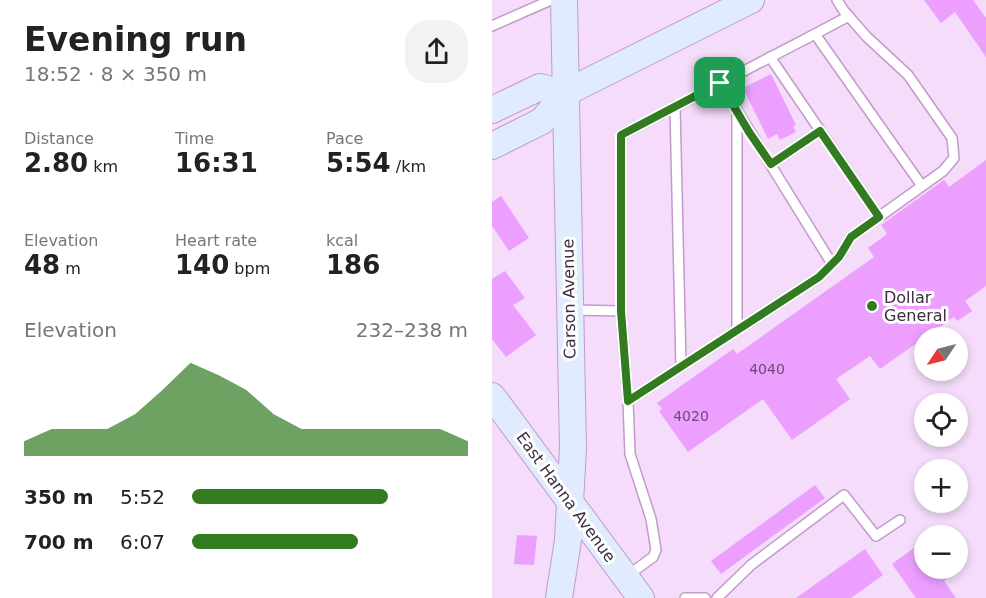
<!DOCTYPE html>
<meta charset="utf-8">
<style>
:root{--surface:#fff;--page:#f2f2f2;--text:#222;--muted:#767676;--accent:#327b20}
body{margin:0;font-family:"DejaVu Sans",sans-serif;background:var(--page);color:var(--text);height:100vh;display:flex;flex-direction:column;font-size:22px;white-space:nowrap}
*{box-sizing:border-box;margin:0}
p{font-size:20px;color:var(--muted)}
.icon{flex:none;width:33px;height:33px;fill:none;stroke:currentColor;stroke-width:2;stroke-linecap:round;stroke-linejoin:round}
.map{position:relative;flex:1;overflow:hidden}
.details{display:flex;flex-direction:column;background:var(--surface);width:492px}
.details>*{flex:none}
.needle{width:39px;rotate:235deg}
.controls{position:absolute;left:422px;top:327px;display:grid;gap:12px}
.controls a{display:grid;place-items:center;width:54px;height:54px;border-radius:50%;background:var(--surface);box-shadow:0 3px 9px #0003;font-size:30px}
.pin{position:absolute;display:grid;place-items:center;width:51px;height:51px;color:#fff;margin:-26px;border-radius:12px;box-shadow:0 3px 9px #0006}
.round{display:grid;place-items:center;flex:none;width:63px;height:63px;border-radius:24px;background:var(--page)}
.overview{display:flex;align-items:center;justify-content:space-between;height:102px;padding:0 24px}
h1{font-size:33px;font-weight:600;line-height:45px}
.stats{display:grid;grid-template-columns:repeat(3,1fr);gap:9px;height:102px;padding:6px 24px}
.stats div{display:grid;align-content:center}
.stats b{font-size:26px;font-weight:600}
.stats small{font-size:16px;font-weight:400}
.stats p{font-size:16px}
.chart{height:168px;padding:12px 24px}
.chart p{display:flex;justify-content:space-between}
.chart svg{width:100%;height:108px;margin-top:6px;fill:var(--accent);opacity:.7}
ul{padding:0 24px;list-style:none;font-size:20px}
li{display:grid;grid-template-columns:96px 72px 1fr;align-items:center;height:45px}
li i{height:15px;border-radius:8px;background:var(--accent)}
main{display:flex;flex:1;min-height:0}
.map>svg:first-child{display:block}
</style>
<main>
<section class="details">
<div class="overview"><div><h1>Evening run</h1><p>18:52 · 8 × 350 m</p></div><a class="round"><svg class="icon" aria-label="share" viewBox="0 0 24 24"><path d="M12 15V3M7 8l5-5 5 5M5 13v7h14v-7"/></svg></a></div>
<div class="stats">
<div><p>Distance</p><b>2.80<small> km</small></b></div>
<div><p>Time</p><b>16:31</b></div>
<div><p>Pace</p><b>5:54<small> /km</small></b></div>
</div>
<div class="stats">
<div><p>Elevation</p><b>48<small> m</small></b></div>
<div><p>Heart rate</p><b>140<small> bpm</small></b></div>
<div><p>kcal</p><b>186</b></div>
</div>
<div class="chart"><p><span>Elevation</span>232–238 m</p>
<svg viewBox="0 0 160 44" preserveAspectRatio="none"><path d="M0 44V38L10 33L20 33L30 33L40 27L50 17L60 6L70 11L80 17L90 27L100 33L110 33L120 33L130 33L140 33L150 33L160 38V44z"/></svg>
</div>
<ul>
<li><b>350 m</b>5:52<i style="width:71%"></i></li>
<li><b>700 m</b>6:07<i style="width:60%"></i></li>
</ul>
</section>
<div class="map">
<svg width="494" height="598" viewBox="0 0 494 598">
<rect width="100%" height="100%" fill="#f4dcfa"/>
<g fill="#ec9ffe">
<path d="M432,0H481L494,18V57L463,12L449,23Z"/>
<path d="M279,74L304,125L301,126L304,132L288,140L285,134L276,139L251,88Z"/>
<path d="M494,160V286L473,301L480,311L465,321L462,317L388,369L378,356L344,379L358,399L300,440L271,399L196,452L167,411L170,409L165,403L241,349L245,354L382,257L376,248L395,234L389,225L452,180L457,187Z"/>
<path d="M9,196L37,238L17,251L0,226V202Z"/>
<path d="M13,271L33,298L21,305L44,335L14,357L0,339V279Z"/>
<path d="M323,485L333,498L229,574L219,561Z"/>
<path d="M25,535L45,536L42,565L22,564Z"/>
<path d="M426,545L432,553V568H448L455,578L452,581L464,598H424L400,564Z"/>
<path d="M373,549L391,575L359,598H304Z"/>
</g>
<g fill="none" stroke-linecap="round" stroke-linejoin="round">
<defs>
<g id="service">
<path d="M357,16L323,34L430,186"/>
<path d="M0,26L59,0"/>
<path d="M278,57L387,217"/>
<path d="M228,83L340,264"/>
<path d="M183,106L189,366"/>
<path d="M279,164L328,131"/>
<path d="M80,310L129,311"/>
<path d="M245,330V112"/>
<path d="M136,401L129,311V135L323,34"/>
<path d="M135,576L161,557L164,550L159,519L138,454L136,401L327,277L347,257L359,237L451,171L462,158L460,138L416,75L375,37L352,11L345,0"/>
<path d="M193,598H213"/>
<path d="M225,598L259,565L352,495L384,536L408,520"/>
</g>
<g id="secondary">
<path d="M0,110L48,87L73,93"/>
<path d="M0,146L50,121L73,93L259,0"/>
<path d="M0,396L149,598"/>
<path d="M67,598L76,540L81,448L72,0"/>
</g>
</defs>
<use href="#service" stroke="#c29bca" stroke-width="12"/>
<use href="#secondary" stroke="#c29bca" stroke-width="28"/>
<use href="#service" stroke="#fff" stroke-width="9"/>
<use href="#secondary" stroke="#e0ebfd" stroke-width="26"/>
</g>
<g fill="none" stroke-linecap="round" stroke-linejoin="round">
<defs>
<path id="route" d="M228,83L257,132L279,164L328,131L387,217L359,237L347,257L327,277L136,401L129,311V135Z"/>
</defs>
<use href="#route" stroke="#fff" stroke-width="12"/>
<use href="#route" stroke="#327b20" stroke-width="8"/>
</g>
<circle fill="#327b20" stroke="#fff" stroke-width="2" cx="380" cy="306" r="6"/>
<g text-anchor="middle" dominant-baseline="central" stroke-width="6" stroke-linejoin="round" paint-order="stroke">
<g font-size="14" fill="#6a4a71">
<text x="275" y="369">4040</text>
<text x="199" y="416">4020</text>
</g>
<g font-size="16" fill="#3e2e42" stroke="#fff" text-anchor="start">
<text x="392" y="297">Dollar<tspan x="392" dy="18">General</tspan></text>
</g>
<g font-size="16" fill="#3e2e42" stroke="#fff">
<text transform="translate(77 299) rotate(-91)">Carson Avenue</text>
<text transform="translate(74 497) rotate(54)">East Hanna Avenue</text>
</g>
</g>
</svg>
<div class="controls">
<a><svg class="needle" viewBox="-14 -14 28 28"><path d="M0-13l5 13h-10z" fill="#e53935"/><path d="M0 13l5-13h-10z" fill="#767676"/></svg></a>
<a><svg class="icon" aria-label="locate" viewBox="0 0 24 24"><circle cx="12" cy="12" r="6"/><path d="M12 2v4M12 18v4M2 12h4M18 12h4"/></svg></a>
<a>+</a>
<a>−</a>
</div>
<div class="pin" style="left:228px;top:83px;background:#1e9e55"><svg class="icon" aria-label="arrive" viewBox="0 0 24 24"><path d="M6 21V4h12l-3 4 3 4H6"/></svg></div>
</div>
</main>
